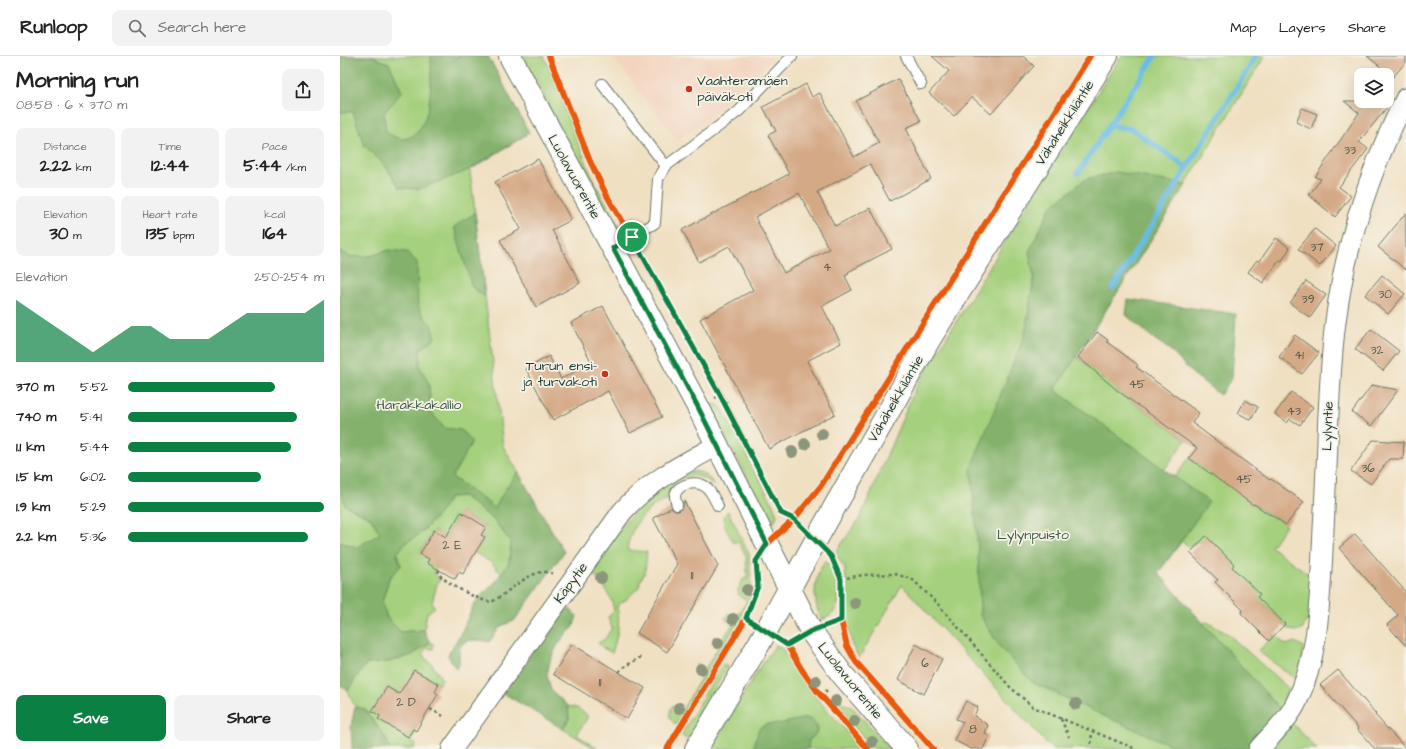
<!DOCTYPE html>
<meta charset="utf-8">
<style>
:root{--surface:#fff;--page:#f2f2f2;--text:#222;--muted:#767676;--line:#e0e0e0;--accent:#0b8043}
body{margin:0;font-family:"Architects Daughter",sans-serif;background:var(--page);color:var(--text);height:100vh;display:flex;flex-direction:column;font-size:15px;white-space:nowrap}
*{box-sizing:border-box;margin:0}
p{font-size:13px;color:var(--muted)}
.icon{flex:none;width:22px;height:22px;fill:none;stroke:currentColor;stroke-width:2;stroke-linecap:round;stroke-linejoin:round}
.map{position:relative;flex:1;overflow:hidden}
.panel{display:flex;flex-direction:column;background:var(--surface);width:340px}
.panel>*{flex:none}
.controls{position:absolute;left:1014px;top:12px;display:grid;gap:8px}
.controls a{display:grid;place-items:center;width:40px;height:40px;border-radius:8px;background:var(--surface);box-shadow:0 4px 16px #0002;font-size:20px}
.pin{position:absolute;display:grid;place-items:center;width:34px;height:34px;color:#fff;margin:-17px;border:2px solid #fff;border-radius:50%;box-shadow:0 1px 4px #0007}
.round{display:grid;place-items:center;flex:none;width:42px;height:42px;border-radius:8px;background:var(--page)}
.overview{display:flex;align-items:center;justify-content:space-between;height:68px;padding:0 16px}
h1{font-size:22px;font-weight:700;line-height:30px}
.metrics{display:grid;grid-template-columns:repeat(3,1fr);gap:6px;height:68px;padding:4px 16px}
.metrics div{display:grid;align-content:center;border-radius:8px;background:var(--page);text-align:center}
.metrics b{font-size:17px;font-weight:700}
.metrics small{font-size:11px;font-weight:400}
.metrics p{font-size:11px}
.chart{height:112px;padding:8px 16px}
.chart p{display:flex;justify-content:space-between}
.chart svg{width:100%;height:72px;margin-top:4px;fill:var(--accent);opacity:.7}
.button{display:flex;gap:8px;margin-top:auto;padding:8px 16px}
.button a{flex:1;height:46px;border-radius:8px;background:var(--accent);color:#fff;font-size:16px;font-weight:700;line-height:46px;text-align:center}
.button a+a{background:var(--page);color:var(--text)}
ul{padding:0 16px;list-style:none;font-size:13px}
li{display:grid;grid-template-columns:64px 48px 1fr;align-items:center;height:30px}
li i{height:10px;border-radius:5px;background:var(--accent)}
header{display:flex;align-items:center;gap:24px;box-sizing:border-box;height:56px;padding:0 20px;background:var(--surface);border-bottom:1px solid var(--line)}
header strong{font-size:19px}
nav{display:flex;gap:22px;margin-inline-start:auto;font-size:14px}
.search{width:280px;height:36px;background:var(--page);display:flex;align-items:center;gap:10px;box-sizing:border-box;padding:0 14px;border-radius:8px;color:var(--muted);font-size:15px}
main{display:flex;flex:1;min-height:0}
.map>svg:first-child{display:block}
</style>
<header>
<strong>Runloop</strong>
<div class="search"><svg class="icon" aria-label="search" viewBox="0 0 24 24"><circle cx="10" cy="10" r="6"/><path d="M15 15l6 6"/></svg>Search here</div>
<nav><a>Map</a><a>Layers</a><a>Share</a></nav>
</header>
<main>
<section class="panel">
<div class="overview"><div><h1>Morning run</h1><p>08:58 · 6 × 370 m</p></div><a class="round"><svg class="icon" aria-label="share" viewBox="0 0 24 24"><path d="M12 15V3M7 8l5-5 5 5M5 13v7h14v-7"/></svg></a></div>
<div class="metrics">
<div><p>Distance</p><b>2.22<small> km</small></b></div>
<div><p>Time</p><b>12:44</b></div>
<div><p>Pace</p><b>5:44<small> /km</small></b></div>
</div>
<div class="metrics">
<div><p>Elevation</p><b>30<small> m</small></b></div>
<div><p>Heart rate</p><b>135<small> bpm</small></b></div>
<div><p>kcal</p><b>164</b></div>
</div>
<div class="chart"><p><span>Elevation</span>250–254 m</p>
<svg viewBox="0 0 160 44" preserveAspectRatio="none"><path d="M0 44V6L10 14L20 22L30 30L40 38L50 30L60 22L70 22L80 30L90 30L100 30L110 22L120 14L130 14L140 14L150 14L160 6V44z"/></svg>
</div>
<ul>
<li><b>370 m</b>5:52<i style="width:75%"></i></li>
<li><b>740 m</b>5:41<i style="width:86%"></i></li>
<li><b>1.1 km</b>5:44<i style="width:83%"></i></li>
<li><b>1.5 km</b>6:02<i style="width:68%"></i></li>
<li><b>1.9 km</b>5:29<i style="width:100%"></i></li>
<li><b>2.2 km</b>5:36<i style="width:92%"></i></li>
</ul>
<div class="button"><a>Save</a><a>Share</a></div>
</section>
<div class="map">
<svg width="1066" height="693" viewBox="0 0 1066 693">
<rect width="100%" height="100%" fill="#f7f3e8"/>
<filter id="ink" filterUnits="userSpaceOnUse"><feTurbulence type="fractalNoise" baseFrequency=".025" numOctaves="2"/><feDisplacementMap in="SourceGraphic" scale="8" xChannelSelector="R" yChannelSelector="G"/><feConvolveMatrix kernelMatrix="1 2 1 2 8 2 1 2 1" color-interpolation-filters="sRGB"/></filter>
<filter id="wash" filterUnits="userSpaceOnUse"><feTurbulence type="fractalNoise" baseFrequency=".012" numOctaves="4" result="noise"/><feDisplacementMap in="SourceGraphic" scale="16" xChannelSelector="R" yChannelSelector="G"/><feGaussianBlur stdDeviation="0.9" result="paint"/><feColorMatrix in="noise" values="0 0 0 0 0 0 0 0 0 0 0 0 0 0 0 0 0 1.4 0 .05"/><feComposite in="paint" operator="in"/></filter>
<g filter="url(#wash)">
<rect width="100%" height="100%" fill="#f0e0c2"/>
<path fill="#f3d4bf" d="M272,0H436L368,62L337,84Z"/>
<g fill="#a5d07d" stroke="#628658">
<path d="M0,0H148L189,77L130,114L163,390L224,496L221,500L112,421L66,486C85,478 99,458 110,441L123,440L154,464L171,486L169,507L161,518L152,507L135,497L145,481L141,479L146,471L121,456L109,475L107,482L94,474L80,497L89,503L96,512L94,517L100,524L97,528L92,547L95,551L87,557L84,574L61,576L47,562L42,546L49,522L61,510L57,498L0,578Z"/>
<path d="M182,0H204L253,124L279,170L280,174L274,172Z"/>
<path d="M781,0H925L812,182L736,300L762,321L761,322L764,324L766,322L778,335L846,384L824,414L835,421L849,402L929,459L930,458L946,469L931,491L974,522L969,565H966L963,573C957,578 950,574 944,569L945,568L917,541L892,511L894,508L866,481L860,487L858,485L850,491L842,485L818,517L863,567L867,566L888,578L949,633C939,655 927,675 911,693H712L562,529L519,602L512,589L506,559L505,512L495,497L520,462L576,331L698,132Z"/>
<path d="M376,348L382,353L432,446L437,459L434,467L425,456L370,350Z"/>
<path d="M348,416C363,414 368,419 375,431C365,418 344,415 333,430C331,433 331,439 329,441C326,444 319,446 315,449C300,460 289,475 287,494L307,496L305,516L300,525L299,531L288,542L277,550C281,567 277,581 272,597L263,592L258,587L265,583L272,572L268,561L274,555L272,545L260,523L249,517C269,488 289,455 319,434C328,428 338,422 348,416Z"/>
<path d="M388,455L409,498L411,530V539L408,550L336,669C328,663 328,657 333,649L342,654L363,619L355,614L357,608L365,613L379,590L372,586L375,580L382,584L393,568L385,563L389,557L396,562L407,545L399,540L398,534L403,523H407L406,500L398,485L394,487C389,478 378,465 388,455Z"/>
<path d="M485,504C498,514 504,542 494,556C491,560 486,562 481,564C472,541 473,525 485,504Z"/>
<path d="M935,579L946,589L955,586L964,591L959,622H954L918,595Z"/>
<path d="M90,587H93V593L87,592L85,593L83,598L84,601L91,607L102,623L99,628L74,614L63,633L61,639L47,631L33,655L40,660L38,663L68,681L73,673L76,675L71,685L76,688L73,693H50C46,678 33,667 25,653L15,651L8,635L15,623L26,608L48,606L72,599Z"/>
<path d="M436,589C453,597 463,625 475,640C490,658 507,675 522,693H370L422,608Z"/>
<path d="M383,608L387,610L378,627L359,669L352,680L349,682H344L341,679Z"/>
<path d="M496,640C503,650 507,647 514,653L550,693H534L491,644Z"/>
<path d="M228,650L237,652L247,659V662L237,679L259,693H256L223,673L229,663Z"/>
<path d="M951,666L977,693H931Z"/>
</g>
<g fill="#84b26c" stroke="#527850">
<path d="M0,0H35L37,3L49,7L62,36L44,57L46,76C50,79 58,83 63,83C94,80 91,22 91,0H148L189,77L129,114L80,133L60,132L46,111L24,89L13,56H0Z"/>
<path d="M777,116L846,129L715,334L869,446L818,517L940,653L923,679L911,693H840L766,661L692,626L660,591L640,559L638,495L631,412L685,278L694,221L689,196L711,150L746,123Z"/>
<path d="M135,157L145,241L132,231L114,171Z"/>
<path d="M0,193L9,201L30,200L49,194L67,196L77,206L78,250L84,261L91,268L95,282L80,294V311L89,328L91,356L104,372L121,374L132,386L112,421L155,452L166,432L178,416L224,496L174,565L161,570L149,586C138,584 120,580 119,597C119,603 120,607 117,613L112,607L108,599L122,575L134,548L155,526L169,507L171,486L154,464L123,440L110,441L99,458L76,481L65,487L57,498L61,510L49,522L42,546L47,562L61,576L84,574L90,587L72,599L48,606L26,608L15,623L8,635L0,629V486L17,491L40,478L31,462L5,449L0,432Z"/>
<path d="M788,243L896,258L892,322L880,339L852,317L830,294L813,282L786,259Z"/>
<path d="M230,553L237,560L233,572L224,580L217,590L210,605L207,619L211,634L228,650L229,663L223,673L163,637L222,555Z"/>
<path d="M15,651L25,653C33,667 46,678 50,693H12L11,670Z"/>
<path d="M466,662L473,664L478,672L475,679L469,684L468,693H413L419,672L427,668L443,667Z"/>
</g>
<g fill="none" stroke-linecap="round" stroke-linejoin="round">
<g stroke="#68bce4" stroke-width="5.5">
<path d="M769,69L792,73L847,112"/>
<path d="M738,117L815,0"/>
<path d="M773,232L916,0"/>
</g>
</g>
<g id="blocks">
<g fill="#d4a986" fill-rule="evenodd">
<path d="M592,0H683L694,10L651,58L632,41L614,60L589,37L609,15Z"/>
<path d="M1027,0H1066V6L1053,21Z"/>
<path d="M558,23L581,65L566,72L591,123L550,145L530,108L477,136L495,170L530,152L552,193L508,216L509,218L505,220L512,234L482,250L501,287L467,305L495,358L429,393L360,263L413,234L389,190L359,206L342,174L449,118L428,79L436,75L423,51L466,28L472,41L480,37L514,101L539,87L516,45ZM459,137L489,193L444,217L415,161Z"/>
<path d="M1004,45H1052L1019,86L1028,93L999,131L1011,140L995,161L969,139L981,123L975,121L1019,57Z"/>
<path d="M962,52L977,58L971,73L956,66Z"/>
<path d="M198,103L231,164L212,174L240,227L196,251L160,184L181,173L155,126Z"/>
<path d="M1066,157V214L1038,191Z"/>
<path d="M975,173L996,190L980,210L958,193Z"/>
<path d="M936,182L950,192L941,206L939,205L923,227L908,216L917,204L919,206Z"/>
<path d="M1042,219L1065,238L1048,258L1025,239Z"/>
<path d="M966,225L986,239L970,262L950,247Z"/>
<path d="M263,250L322,361L290,377L268,335L213,364L186,313L209,300L221,323L252,307L231,267Z"/>
<path d="M1031,273L1059,295L1043,315L1015,293Z"/>
<path d="M757,276L768,284L767,286L798,309L796,311L859,357L852,367L930,424L931,423L964,446L946,469L930,458V459L914,448L913,449L849,402L857,392L778,335L738,301Z"/>
<path d="M955,279L979,297L962,318L939,301Z"/>
<path d="M1032,329L1058,334L1031,370L1012,356Z"/>
<path d="M951,336L973,351L960,369L950,363L947,367L935,358Z"/>
<path d="M905,344L918,351L911,364L898,357Z"/>
<path d="M1033,384L1064,386L1063,403H1049L1031,428L1011,415Z"/>
<path d="M344,445L378,510L327,596L297,577L337,508L313,462L331,452L335,455H339L343,451V446Z"/>
<path d="M121,456L146,471L141,479L145,481L135,497L123,518L119,516L115,523L87,507L89,503L80,498L94,474L106,481Z"/>
<path d="M1015,478L1066,536V590L1047,569L1058,559L999,492Z"/>
<path d="M866,480L894,508L892,511L920,538L917,541L945,568L929,585L901,557L903,554L875,526L878,524L850,497Z"/>
<path d="M232,588L305,632L287,663L213,618Z"/>
<path d="M576,588L602,603L584,638L558,624Z"/>
<path d="M74,614L99,628L95,636L98,638L76,675L73,673L68,681L38,663L40,660L32,655L47,631L59,638Z"/>
<path d="M998,614L1036,658L1035,659L1066,693H1035L1017,673L1018,672L980,629Z"/>
<path d="M626,645L638,651L634,660L648,669L645,678L649,680L643,693H631L614,684L623,666L616,663Z"/>
</g>
</g>
</g>
<g filter="url(#ink)">
<use href="#blocks" fill-opacity="0" stroke="#687666" stroke-width="1"/>
<g fill="none" stroke-linecap="round" stroke-linejoin="round">
<defs>
<g id="lane">
<path d="M566,0L581,28"/>
<path d="M262,28L326,110"/>
<path d="M273,192L315,167L318,123L326,110L399,55L452,0"/>
<path d="M337,449C336,446 335,443 335,440C337,427 357,424 366,431C371,435 375,444 378,450"/>
</g>
<g id="street">
<path d="M112,693L282,456C308,426 343,408 378,389"/>
<path d="M919,693C932,678 949,663 957,645C978,601 979,552 982,505C984,459 987,414 988,368C990,333 991,297 996,262C1006,186 1031,111 1066,42"/>
</g>
<g id="secondary">
<path d="M170,0L358,351L471,575L501,617L567,693"/>
<path d="M356,693L420,586L481,475L589,284L767,0"/>
</g>
</defs>
<use href="#lane" stroke="#687666" stroke-width="12"/>
<use href="#street" stroke="#687666" stroke-width="22"/>
<use href="#secondary" stroke="#687666" stroke-width="24"/>
<g stroke="#687666" stroke-width="2.5" stroke-dasharray="3 3" stroke-linecap="butt">
<path d="M375,342L381,339"/>
<path d="M99,514L98,517C105,527 138,544 151,546C169,538 193,508 214,518"/>
<path d="M501,523L523,519L555,518L572,523L597,547L670,631L693,651L796,693"/>
<path d="M279,616L282,612L301,601"/>
<path d="M481,640L487,634"/>
<path d="M90,653L103,660"/>
<path d="M721,663L729,681"/>
<path d="M751,688L752,676"/>
</g>
<use href="#lane" stroke="#fff" stroke-width="10"/>
<use href="#street" stroke="#fff" stroke-width="20"/>
<use href="#secondary" stroke="#fff" stroke-width="22"/>
<defs>
<g id="cycleway">
<path d="M209,0L250,105L266,138L381,339L441,457L454,463L491,499L501,523V564L507,590L516,606L593,693"/>
<path d="M406,562L447,589L462,614L477,635L528,693"/>
<path d="M447,589L471,575L501,564"/>
<path d="M327,693L406,562L418,530L416,505L427,488L454,463L481,430L750,0"/>
</g>
</defs>
<use href="#cycleway" stroke="#f7f3e8" stroke-width="8"/>
<use href="#cycleway" stroke="#e8590c" stroke-width="6"/>
</g>
<g fill="#8c967c">
<circle cx="482" cy="378" r="6"/>
<circle cx="465" cy="388" r="6"/>
<circle cx="452" cy="396" r="6"/>
<circle cx="261" cy="522" r="6"/>
<circle cx="407" cy="534" r="6"/>
<circle cx="515" cy="547" r="6"/>
<circle cx="393" cy="563" r="6"/>
<circle cx="378" cy="587" r="6"/>
<circle cx="361" cy="613" r="6"/>
<circle cx="476" cy="625" r="6"/>
<circle cx="496" cy="645" r="6"/>
<circle cx="736" cy="648" r="6"/>
<circle cx="339" cy="652" r="6"/>
<circle cx="514" cy="665" r="6"/>
<circle cx="532" cy="686" r="6"/>
</g>
</g>
<g fill="none" stroke-linecap="round" stroke-linejoin="round" filter="url(#ink)">
<defs>
<path id="route" d="M292,181L380,339L441,457L454,463L491,500L501,523V564L471,575L447,589L406,562L418,530L416,505L427,488L358,351L273,192Z"/>
</defs>
<use href="#route" stroke="#fff" stroke-width="8"/>
<use href="#route" stroke="#0b8043" stroke-width="5"/>
</g>
<g fill="#c8321e" stroke="#f7f3e8" stroke-width="1.5">
<circle cx="349" cy="33" r="4"/>
<circle cx="265" cy="318" r="4"/>
</g>
<g text-anchor="middle" dominant-baseline="central" stroke-width="3.5" stroke-linejoin="round" paint-order="stroke">
<g font-size="12" fill="#4c5848">
<text x="1010" y="94">33</text>
<text x="977" y="191">37</text>
<text x="487" y="211">4</text>
<text x="1045" y="238">30</text>
<text x="968" y="243">39</text>
<text x="1037" y="294">32</text>
<text x="959" y="299">41</text>
<text x="797" y="328">45</text>
<text x="954" y="355">43</text>
<text x="1028" y="412">36</text>
<text x="904" y="423">45</text>
<text x="112" y="489">2 E</text>
<text x="352" y="519">11</text>
<text x="585" y="607">6</text>
<text x="260" y="626">11</text>
<text x="66" y="646">2 D</text>
<text x="633" y="673">8</text>
</g>
<g font-size="14" fill="#1f3d34" stroke="#f7f3e8" text-anchor="start">
<text x="357" y="25">Vaahteramäen<tspan x="357" dy="16">päiväkoti</tspan></text>
<text x="257" y="310" text-anchor="end">Turun ensi-<tspan x="257" dy="16">ja turvakoti</tspan></text>
</g>
<g font-size="14" fill="#1f3d34" stroke="#f7f3e8">
<text transform="translate(725 67) rotate(-58)">Vähäheikkiläntie</text>
<text transform="translate(234 121) rotate(61)">Luolavuorentie</text>
<text transform="translate(556 343) rotate(-60)">Vähäheikkiläntie</text>
<text transform="translate(988 370) rotate(-88)">Lylyntie</text>
<text transform="translate(231 527) rotate(-54)">Käpytie</text>
<text transform="translate(510 625) rotate(51)">Luolavuorentie</text>
</g>
<g font-size="14" fill="#3a5a43" stroke="#f7f3e8">
<text x="79" y="349">Harakkakallio</text>
<text x="693" y="479">Lylynpuisto</text>
</g>
</g>
</svg>
<div class="controls">
<a><svg class="icon" aria-label="layers" viewBox="0 0 24 24"><path d="M12 4l9 5-9 5-9-5zM3 14l9 5 9-5"/></svg></a>
</div>
<div class="pin" style="left:292px;top:181px;background:#1e9e55"><svg class="icon" aria-label="arrive" viewBox="0 0 24 24"><path d="M6 21V4h12l-3 4 3 4H6"/></svg></div>
</div>
</main>
